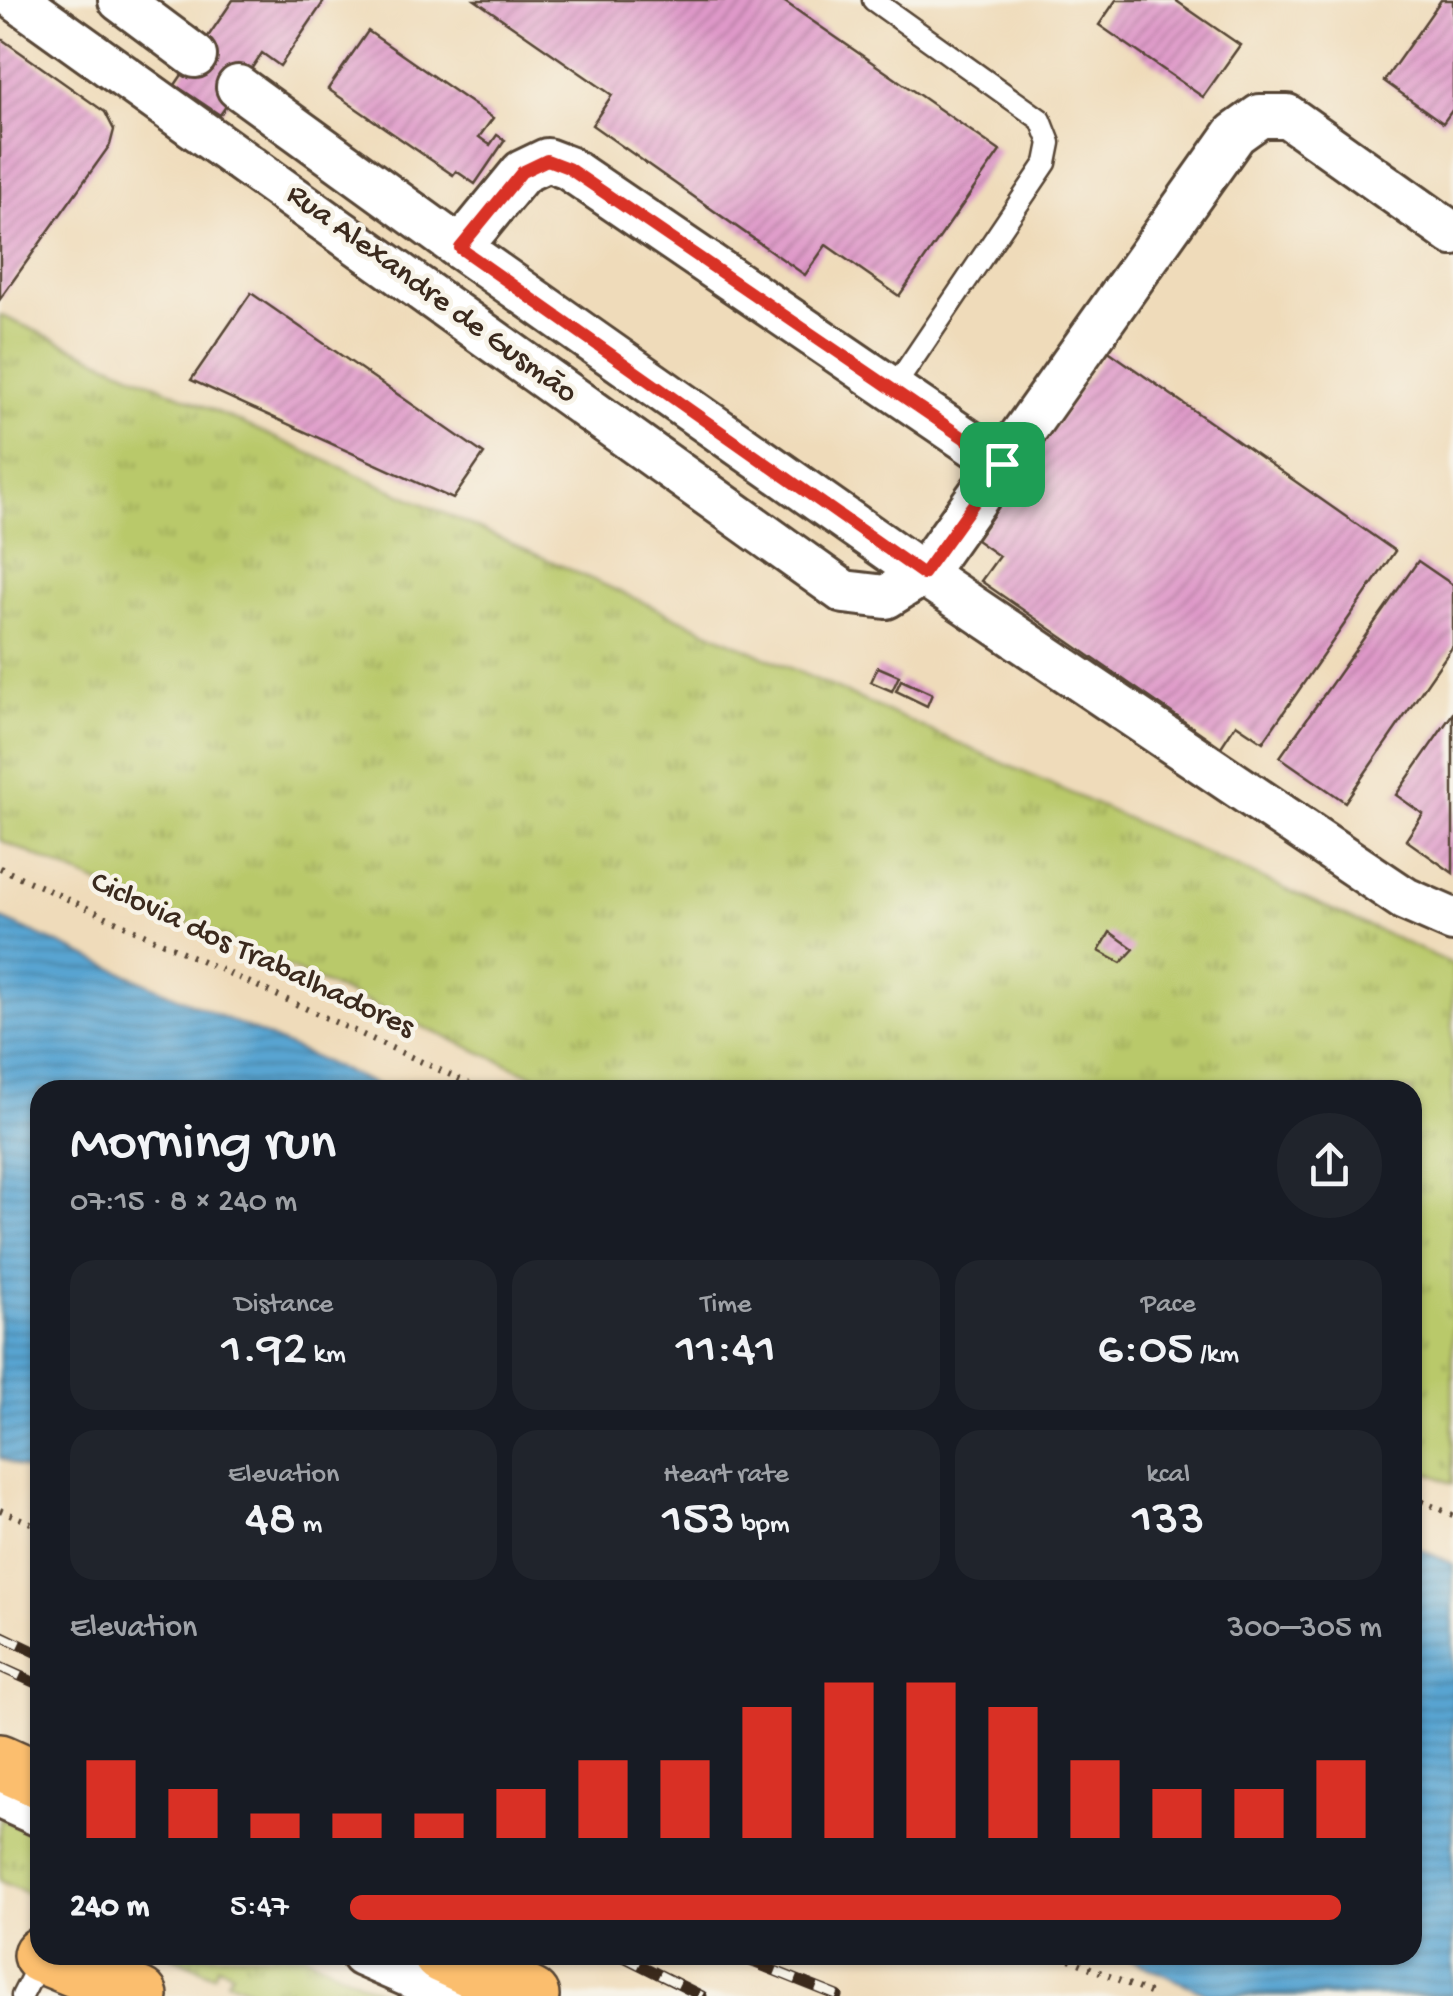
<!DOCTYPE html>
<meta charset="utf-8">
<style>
:root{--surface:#171b24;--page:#20242c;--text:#f1f3f6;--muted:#9ea1a6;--accent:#d93025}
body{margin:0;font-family:"Gochi Hand",sans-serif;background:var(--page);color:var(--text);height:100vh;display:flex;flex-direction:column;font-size:38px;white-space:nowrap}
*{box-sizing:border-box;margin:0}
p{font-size:32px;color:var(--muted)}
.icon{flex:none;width:55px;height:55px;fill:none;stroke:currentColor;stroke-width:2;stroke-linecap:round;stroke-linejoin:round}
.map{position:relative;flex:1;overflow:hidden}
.details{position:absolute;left:30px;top:1080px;width:1392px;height:885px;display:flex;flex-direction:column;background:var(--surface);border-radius:30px;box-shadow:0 2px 8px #0004}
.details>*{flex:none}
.pin{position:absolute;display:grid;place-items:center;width:85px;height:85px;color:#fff;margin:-42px;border-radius:20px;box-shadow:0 5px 15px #0006}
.round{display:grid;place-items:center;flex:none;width:105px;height:105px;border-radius:52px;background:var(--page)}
.headline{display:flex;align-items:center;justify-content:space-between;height:170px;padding:0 40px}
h1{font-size:55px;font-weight:600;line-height:75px}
.stats{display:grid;grid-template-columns:repeat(3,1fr);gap:15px;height:170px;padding:10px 40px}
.stats div{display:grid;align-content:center;border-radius:25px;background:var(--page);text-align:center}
.stats b{font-size:50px;font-weight:600}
.stats small{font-size:28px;font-weight:400}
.stats p{font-size:28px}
.chart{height:280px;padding:20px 40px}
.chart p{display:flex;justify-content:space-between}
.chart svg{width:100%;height:180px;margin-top:10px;stroke:var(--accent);stroke-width:6}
ul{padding:0 40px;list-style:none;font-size:32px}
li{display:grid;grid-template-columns:160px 120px 1fr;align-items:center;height:75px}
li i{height:25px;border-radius:12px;background:var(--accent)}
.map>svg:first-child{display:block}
</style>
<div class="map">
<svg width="1453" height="1996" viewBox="0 0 1453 1996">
<defs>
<pattern id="grass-tufts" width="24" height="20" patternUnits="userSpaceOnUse" patternTransform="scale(2.5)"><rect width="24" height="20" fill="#b9c96b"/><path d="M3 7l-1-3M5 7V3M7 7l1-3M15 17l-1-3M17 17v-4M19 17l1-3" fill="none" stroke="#98a357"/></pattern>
<pattern id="water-rules" width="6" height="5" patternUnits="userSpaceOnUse" patternTransform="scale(2.5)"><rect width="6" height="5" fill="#59a4d1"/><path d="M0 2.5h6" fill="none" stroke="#4b86a9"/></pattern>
<pattern id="building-hatch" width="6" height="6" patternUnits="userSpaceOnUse" patternTransform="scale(2.5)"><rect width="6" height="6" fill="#df99c9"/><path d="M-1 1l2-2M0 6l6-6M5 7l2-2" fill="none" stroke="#b67da3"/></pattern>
</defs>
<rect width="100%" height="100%" fill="#f7f3e8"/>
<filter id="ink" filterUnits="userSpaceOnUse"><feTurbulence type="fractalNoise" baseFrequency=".01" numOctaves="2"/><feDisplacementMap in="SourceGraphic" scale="20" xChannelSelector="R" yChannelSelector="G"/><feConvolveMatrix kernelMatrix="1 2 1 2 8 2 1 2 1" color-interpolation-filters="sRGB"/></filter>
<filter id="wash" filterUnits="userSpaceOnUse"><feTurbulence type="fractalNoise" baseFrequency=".0048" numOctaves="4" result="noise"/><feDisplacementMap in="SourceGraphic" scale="40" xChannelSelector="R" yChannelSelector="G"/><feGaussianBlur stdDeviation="2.25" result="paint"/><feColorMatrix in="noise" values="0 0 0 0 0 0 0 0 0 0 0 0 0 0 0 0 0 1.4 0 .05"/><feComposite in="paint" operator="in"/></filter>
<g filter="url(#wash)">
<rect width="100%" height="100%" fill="#efdbba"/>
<g fill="url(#grass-tufts)" stroke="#7a7a44" stroke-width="2.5">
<path d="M0,315L1453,964V1484L1413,1466L1412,1090H566L0,840Z"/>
<path d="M0,1818L40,1836V1899L0,1881Z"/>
<path d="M169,1955H305L389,1996H264L227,1980L232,1972L218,1966L214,1975Z"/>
</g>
<g fill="url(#water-rules)" stroke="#4a6778" stroke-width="2.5">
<path d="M0,918L387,1090H40V1476L0,1458Z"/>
<path d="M1413,1546L1453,1564V1996H1212L1120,1955H1412Z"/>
</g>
<g id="blocks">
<g fill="url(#building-hatch)">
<path d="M233,0H325L280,66L262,53L220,115L175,85Z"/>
<path d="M475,0H782L1000,151L899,296L826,245L805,275L592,125L612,95Z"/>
<path d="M1116,0H1175L1240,45L1203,97L1099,25Z"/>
<path d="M1441,0H1453V109L1443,123L1384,81Z"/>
<path d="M368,31L493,118L479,137L490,145L497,135L505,140L475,184L456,171L453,175L328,89Z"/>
<path d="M0,38L105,112L114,130L110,145L0,299Z"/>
<path d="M251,293L484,454L453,499L191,380Z"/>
<path d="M1107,350L1395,551L1263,742L1236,724L1221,747L981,581L999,556L976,540Z"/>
<path d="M1418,561L1453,585V646L1345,802L1280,757Z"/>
<path d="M878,667L899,676L892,691L871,682Z"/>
<path d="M901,680L932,694L927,706L896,691Z"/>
<path d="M1453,713V873L1406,840L1423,814L1396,795Z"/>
<path d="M1110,932L1134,949L1121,963L1099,951Z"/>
</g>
</g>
</g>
<g filter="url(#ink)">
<use href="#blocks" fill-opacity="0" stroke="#564535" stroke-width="2.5"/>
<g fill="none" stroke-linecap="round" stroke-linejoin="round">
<defs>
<g id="service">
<path d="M873,0L1041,120L1050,143L1046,163L893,389"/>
<path d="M22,1996L42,1957"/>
</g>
<g id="minor">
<path d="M17,0L844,592L886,597L923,574L1235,134L1260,116H1287L1453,234"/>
<path d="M120,0L195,56"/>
<path d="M238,87L460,248L522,172L547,160L568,168L1002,464"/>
<path d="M460,248L923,574L1405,899L1453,920"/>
<path d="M0,1797L40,1815"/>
<path d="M362,1955L456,1996"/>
</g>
<g id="trunk">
<path d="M0,1762L40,1780"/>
<path d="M41,1955L140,1996"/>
<path d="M441,1955L531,1996"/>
</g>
</defs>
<use href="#service" stroke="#564535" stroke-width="25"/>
<use href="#minor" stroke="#564535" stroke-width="48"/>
<use href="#trunk" stroke="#564535" stroke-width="60"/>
<g stroke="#564535" stroke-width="6" stroke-dasharray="2.5 8" stroke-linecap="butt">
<path d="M0,868L483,1090"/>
<path d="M1412,1497L1453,1515"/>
<path d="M0,1510L40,1527"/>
<path d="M1060,1955L1156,1996"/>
</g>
<use href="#service" stroke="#fff" stroke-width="20"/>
<use href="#minor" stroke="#fff" stroke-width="42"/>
<use href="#trunk" stroke="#fbbe6e" stroke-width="55"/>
<defs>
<g id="rail">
<path d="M0,1635L40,1654"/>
<path d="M0,1667L40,1685"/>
<path d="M620,1955L702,1996"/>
<path d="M735,1955L838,1996"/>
</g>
</defs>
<use href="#rail" stroke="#3b2a1e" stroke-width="11"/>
<use href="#rail" stroke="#f7f3e8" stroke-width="8" stroke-dasharray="22" stroke-linecap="butt"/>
</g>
</g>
<g fill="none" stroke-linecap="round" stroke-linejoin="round" filter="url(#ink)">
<defs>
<path id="route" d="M547,160L568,168L1002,464L923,574L460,248L522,172Z"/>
</defs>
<use href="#route" stroke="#fff" stroke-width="20"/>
<use href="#route" stroke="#d93025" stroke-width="12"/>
</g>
<g text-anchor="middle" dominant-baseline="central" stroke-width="9" stroke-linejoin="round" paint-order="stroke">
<g font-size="32" fill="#3b2a1e" stroke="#f7f3e8">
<text transform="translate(431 295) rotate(36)">Rua Alexandre de Gusmão</text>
<text transform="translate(252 956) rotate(25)">Ciclovia dos Trabalhadores</text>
</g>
</g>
</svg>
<div class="pin" style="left:1002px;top:464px;background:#1e9e55"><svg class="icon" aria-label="arrive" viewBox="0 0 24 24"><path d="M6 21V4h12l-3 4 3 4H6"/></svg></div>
<section class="details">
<div class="headline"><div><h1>Morning run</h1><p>07:15 · 8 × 240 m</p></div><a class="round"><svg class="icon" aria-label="share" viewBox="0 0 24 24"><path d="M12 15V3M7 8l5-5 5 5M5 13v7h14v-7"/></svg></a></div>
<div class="stats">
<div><p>Distance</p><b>1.92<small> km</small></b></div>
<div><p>Time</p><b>11:41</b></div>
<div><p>Pace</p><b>6:05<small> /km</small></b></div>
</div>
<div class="stats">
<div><p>Elevation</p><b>48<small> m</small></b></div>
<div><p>Heart rate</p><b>153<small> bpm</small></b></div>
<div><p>kcal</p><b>133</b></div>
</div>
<div class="chart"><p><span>Elevation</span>300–305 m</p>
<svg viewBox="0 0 160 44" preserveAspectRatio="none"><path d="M5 44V25M15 44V32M25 44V38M35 44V38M45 44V38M55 44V32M65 44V25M75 44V25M85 44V12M95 44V6M105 44V6M115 44V12M125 44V25M135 44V32M145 44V32M155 44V25"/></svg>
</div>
<ul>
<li><b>240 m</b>5:47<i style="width:96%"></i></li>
</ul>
</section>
</div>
